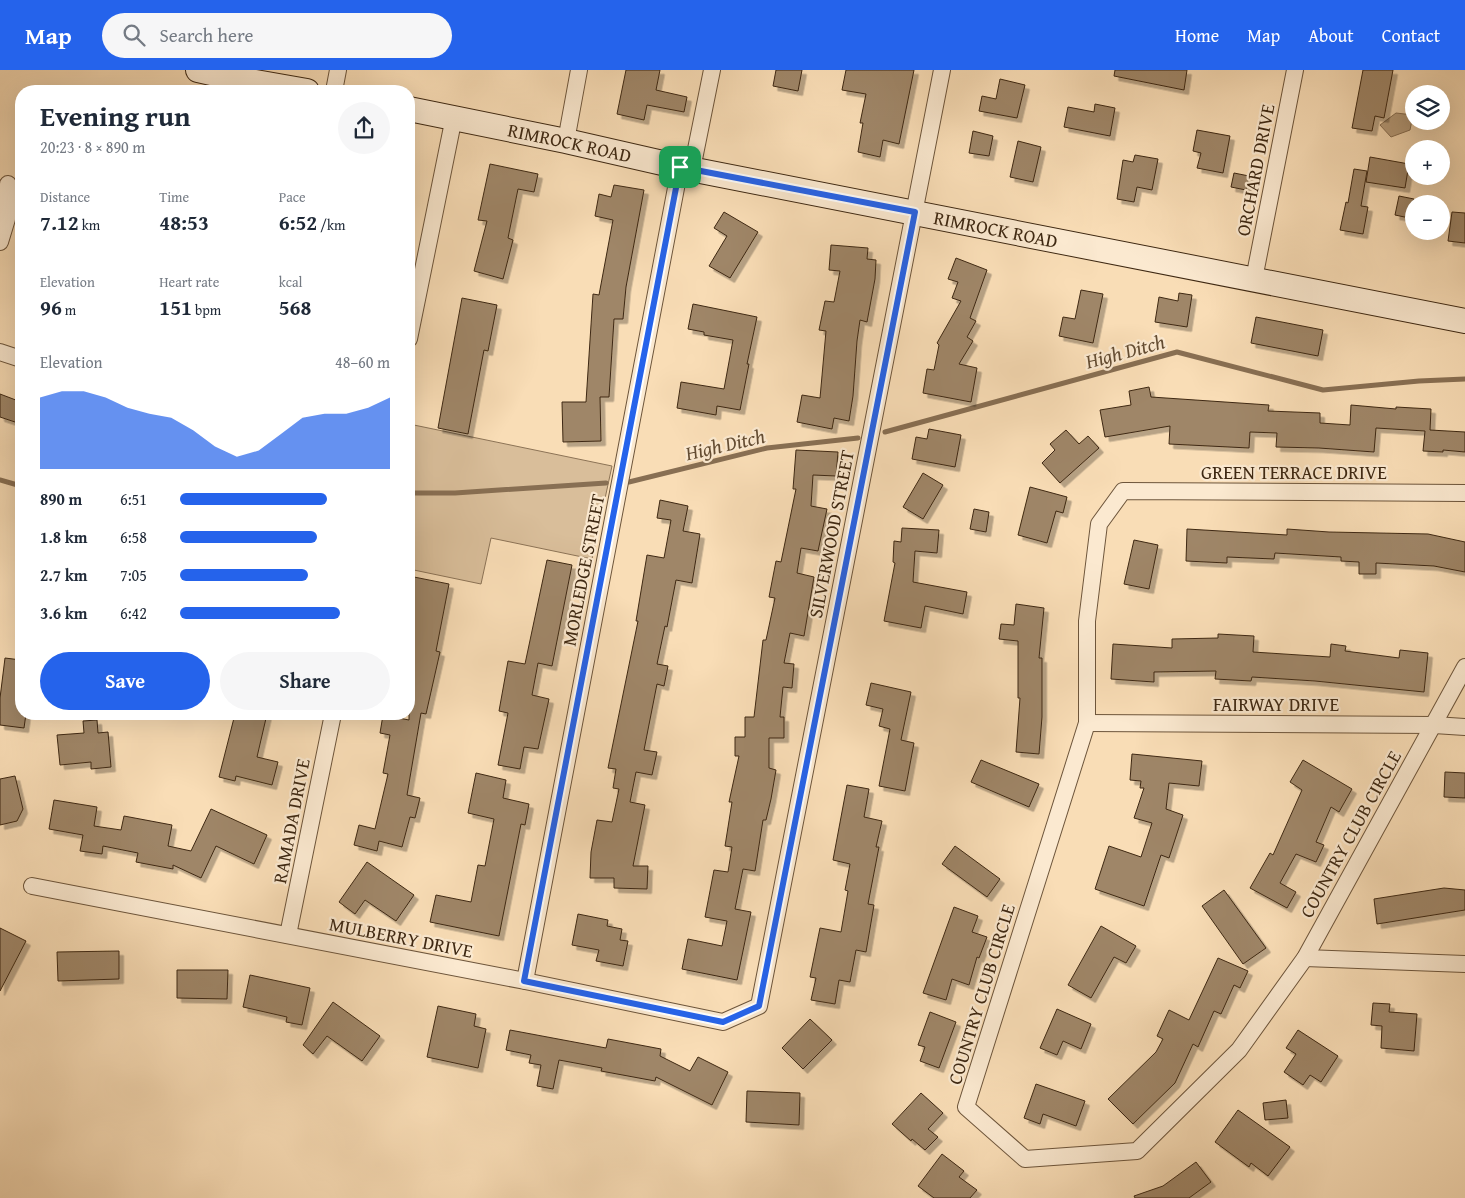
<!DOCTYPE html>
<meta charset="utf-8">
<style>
:root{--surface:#fff;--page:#f6f6f7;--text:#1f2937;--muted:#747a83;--accent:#2563eb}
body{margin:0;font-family:"Gentium Book Plus",serif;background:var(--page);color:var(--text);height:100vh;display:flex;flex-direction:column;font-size:19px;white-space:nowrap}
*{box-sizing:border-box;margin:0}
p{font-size:16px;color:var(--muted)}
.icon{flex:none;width:28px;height:28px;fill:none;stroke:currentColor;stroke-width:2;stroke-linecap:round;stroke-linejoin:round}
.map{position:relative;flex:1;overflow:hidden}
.details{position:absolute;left:15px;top:15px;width:400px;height:635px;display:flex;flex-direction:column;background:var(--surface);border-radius:20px;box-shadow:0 5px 20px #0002}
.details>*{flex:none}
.tools{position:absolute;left:1405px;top:15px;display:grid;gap:10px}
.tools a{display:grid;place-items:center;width:45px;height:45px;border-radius:50%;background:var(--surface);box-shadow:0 5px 20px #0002;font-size:25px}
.pin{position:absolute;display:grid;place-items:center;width:42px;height:42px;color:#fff;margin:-21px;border-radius:10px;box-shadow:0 2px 8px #0006}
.round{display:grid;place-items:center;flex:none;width:52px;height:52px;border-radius:26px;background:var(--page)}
.headline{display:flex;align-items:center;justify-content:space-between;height:85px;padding:0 25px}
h1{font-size:28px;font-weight:700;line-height:38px}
.figures{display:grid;grid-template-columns:repeat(3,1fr);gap:8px;height:85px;padding:5px 25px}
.figures div{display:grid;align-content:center}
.figures b{font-size:21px;font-weight:700}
.figures small{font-size:14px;font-weight:400}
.figures p{font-size:14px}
.chart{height:140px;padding:10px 25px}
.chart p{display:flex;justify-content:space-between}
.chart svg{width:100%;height:90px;margin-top:5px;fill:var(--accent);opacity:.7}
.button{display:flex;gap:10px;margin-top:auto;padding:10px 25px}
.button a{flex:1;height:58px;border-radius:30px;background:var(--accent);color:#fff;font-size:20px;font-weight:700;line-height:58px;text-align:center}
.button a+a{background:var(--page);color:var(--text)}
ul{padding:0 25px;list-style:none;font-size:16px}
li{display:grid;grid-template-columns:80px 60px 1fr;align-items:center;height:38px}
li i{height:12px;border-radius:6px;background:var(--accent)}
header{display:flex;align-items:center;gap:30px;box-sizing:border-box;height:70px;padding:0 25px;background:var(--accent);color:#fff}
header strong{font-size:24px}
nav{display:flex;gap:28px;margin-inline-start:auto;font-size:18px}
.search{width:350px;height:45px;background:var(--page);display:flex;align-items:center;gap:12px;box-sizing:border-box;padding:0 18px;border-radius:28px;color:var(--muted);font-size:19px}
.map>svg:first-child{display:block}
</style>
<header>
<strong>Map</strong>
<div class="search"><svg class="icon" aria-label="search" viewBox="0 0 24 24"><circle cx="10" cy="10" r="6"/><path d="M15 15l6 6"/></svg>Search here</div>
<nav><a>Home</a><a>Map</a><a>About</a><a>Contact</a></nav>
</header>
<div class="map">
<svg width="1465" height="1128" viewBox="0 0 1465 1128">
<defs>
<filter id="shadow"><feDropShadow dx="4.5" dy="4.5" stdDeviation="0" flood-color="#0004"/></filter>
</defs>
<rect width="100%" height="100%" fill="#f9ddb6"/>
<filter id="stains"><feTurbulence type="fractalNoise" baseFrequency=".004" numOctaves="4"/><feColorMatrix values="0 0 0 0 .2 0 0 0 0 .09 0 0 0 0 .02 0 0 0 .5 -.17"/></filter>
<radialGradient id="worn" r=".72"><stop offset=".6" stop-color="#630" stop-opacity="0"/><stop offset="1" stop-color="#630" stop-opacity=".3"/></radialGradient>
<path fill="#d9be9a" stroke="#8c7356" d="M409,354L612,396L592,489L491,468L481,514L409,499Z"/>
<path fill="#b99f7e" stroke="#886f53" d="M1396,43L1413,45L1410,60L1391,67L1380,55Z"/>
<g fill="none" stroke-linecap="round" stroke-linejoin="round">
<g stroke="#886f53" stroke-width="5">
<path d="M885,362L1177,282L1323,320L1419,311L1465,309"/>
<path d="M0,410L21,416"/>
<path d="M629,412L767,378L858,368"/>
<path d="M409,423H455L606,413"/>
</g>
</g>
<g fill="#9f8667" stroke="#3e2812" filter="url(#shadow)">
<path d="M626,0H660L656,20L687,27L684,42L647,35L644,50L617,44Z"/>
<path d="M776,0H802L798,21L773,16Z"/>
<path d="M846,0H914L899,74L883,70L880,87L858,82L863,53H860L866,24L842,20Z"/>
<path d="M1115,0H1187L1184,20L1114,6Z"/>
<path d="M1363,0H1393L1384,48L1375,46L1372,61L1352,58Z"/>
<path d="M1000,9L1025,15L1017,48L979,41L982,26L996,29Z"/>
<path d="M1095,34L1115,38L1110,66L1064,57L1068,37L1094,42Z"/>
<path d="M1197,60L1230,66L1223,103L1197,98L1201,83L1193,81Z"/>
<path d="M973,61L993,66L989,86L969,83Z"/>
<path d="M1018,71L1041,77L1033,112L1010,107Z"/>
<path d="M1135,85L1158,89L1152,120L1137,117L1134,132L1117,129L1123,90L1133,92Z"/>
<path d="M1370,87L1409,94L1405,118L1366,112Z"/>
<path d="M490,94L538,104L534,122L518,119L508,168L513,170L503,209L474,201L487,151L478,150Z"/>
<path d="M1354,99L1367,101L1361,136L1368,137L1363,164L1340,160L1346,132L1348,133Z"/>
<path d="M1234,103L1249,106L1246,120L1231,117Z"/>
<path d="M614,115L644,120L626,217L623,249H614L609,327H600L601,371L563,372L562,332H586L593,224L599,225L613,150L595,146L599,124L611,127Z"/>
<path d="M1399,126L1414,129V149L1395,145Z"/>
<path d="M724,142L758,162L730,208L709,196L727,166L714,158Z"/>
<path d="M1452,142L1465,143V173L1448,171Z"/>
<path d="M831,175L868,178L867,189L876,190L875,209L867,252L860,250L857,271L853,326L849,351L834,348L832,359L797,352L802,325L820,328L826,261L819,260L825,231L834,232L840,201L829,200Z"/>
<path d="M956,188L987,200L970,248L976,251L967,267L973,271L959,294L977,298L971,332L923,323L927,299L934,300L939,275L937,273L961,231L952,228L958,212L948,209Z"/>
<path d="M1081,220L1103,224L1093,273L1059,266L1063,247L1075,249Z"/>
<path d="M1179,223L1192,225L1187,257L1155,252L1159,227L1178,231Z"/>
<path d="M462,228L497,235L488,281L484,280L468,364L438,358Z"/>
<path d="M693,234L757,247L747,294H749L740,340L717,336L716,345L677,338L681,312L724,319L733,270L704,265V262L688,259Z"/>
<path d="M1256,247L1323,260L1318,286L1251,273Z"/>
<path d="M1149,317L1151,327L1269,335L1268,341L1320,343V353L1350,355L1351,335L1396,339V337L1431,339L1430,360L1465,362V382L1443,380V382L1423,381L1425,361L1376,358L1374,382L1319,378L1276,377L1277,363L1250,362L1249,378L1169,374L1170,356L1105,367L1100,340L1131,335L1129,321Z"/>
<path d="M0,324L21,332V354L0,347Z"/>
<path d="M929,359L961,365L955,397L912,389L916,367L927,369Z"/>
<path d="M1066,360L1079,374L1088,366L1099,378L1060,413L1042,393L1055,380L1050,374Z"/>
<path d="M796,380L838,382L836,406L813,405L811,436L827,439L818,481L801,478L797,503L814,507L804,566L790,563L784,593L794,594L792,618L783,617L780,647H784V668H769V698L776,700L771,729L766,750H763L755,801L743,799L735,839L751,842L737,910L682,899L688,869L722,876L727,851L705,847L714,800L728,802L732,777L725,776L732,732H729L739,686H735V667H745V647H754L763,570H766L775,528L769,527L776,491L781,492L796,419H793Z"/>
<path d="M923,403L943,415L923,449L903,437Z"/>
<path d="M1030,417L1067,427L1063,443L1056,441L1047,473L1018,465Z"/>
<path d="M660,430L688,436L683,461L700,464L692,513L676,510L667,557L665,556L657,594L668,596L664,616L657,614L644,680L657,682L652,705L636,702L630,732L645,735L633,796H648L647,819L614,818V808H590L591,782L597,750L612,752L619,719L613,718L616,699L608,698L638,551H636L647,485L664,488L671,450L657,448Z"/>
<path d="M974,439L989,442L986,462L970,459Z"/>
<path d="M902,458L939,460L937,483L915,481L913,512L967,522L963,544L925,536L921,558L884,551L895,493L893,492L894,471L901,472Z"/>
<path d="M1187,459L1287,465V459L1329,462L1428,464L1465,472V502L1434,496L1376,493V504H1359V492L1341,491V487L1275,483L1274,489L1227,487V493L1186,491Z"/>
<path d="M1134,470L1158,475L1149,519L1124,514Z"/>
<path d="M547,490L572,495L552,596L538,593L532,625L549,629L538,679L524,677L520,699L498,695L508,643L499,641L508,591L525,594Z"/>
<path d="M409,506L449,514L436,581L440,582L426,644L421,643L407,725L420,728L415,748L410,747L402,777L379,771L377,781L354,775L359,755L375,759L388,704L383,703L390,665L380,663L383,645L409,650Z"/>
<path d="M1016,534L1044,538L1039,588H1042V647L1039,684L1016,682L1020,628H1018V571L999,569L1001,554L1014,555Z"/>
<path d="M1218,564L1254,566L1253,582L1330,587L1331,574L1346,576L1345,581L1399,588L1400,580L1428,583L1424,622L1315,611L1252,607L1251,611L1215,609L1216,601L1154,602V612L1111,609L1113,574L1172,578V569L1218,568Z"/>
<path d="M5,588L21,590V644H26L24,658L0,655V628Z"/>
<path d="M871,613L911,622L901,670L914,673L905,721L879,716L890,659L879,656L883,639L866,635Z"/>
<path d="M235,644H267L257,687L278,692L272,715L236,706L235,711L219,707Z"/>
<path d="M97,650L98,663L108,662L111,697L91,699V692L60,695L57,665L84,663L83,651Z"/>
<path d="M1132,684L1202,691L1199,716L1169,713L1166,739L1183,745L1169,788L1161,785L1144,836L1095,819L1109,776L1141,787L1152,753L1134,748L1144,718H1140L1141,711L1130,710Z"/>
<path d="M981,690L1039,714L1029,737L971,712Z"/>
<path d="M1303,690L1352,719L1339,742L1331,737L1316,772L1324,775L1316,792L1296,784L1280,813L1296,822L1287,838L1250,818L1270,783L1273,785L1302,720L1290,712Z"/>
<path d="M1445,702L1465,703V728L1444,727Z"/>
<path d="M476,703L506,710L503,728L529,734L525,755L521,754L499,866L430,852L436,825L471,832L478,795L485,796L494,749L468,743Z"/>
<path d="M15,706L23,739L17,751L0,755V709Z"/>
<path d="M847,715L869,719L864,747L882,751L876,777H879L868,834L874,835L866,882L856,880L850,912L839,910L835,934L811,930L816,908L810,907L820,858L841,862L848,821L845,820L850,794L833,790Z"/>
<path d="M54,730L97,737L94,756L121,760L124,746L172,755L168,776L191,781L211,739L267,765L254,794L216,776L201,808L173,795V799L136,792L138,783L103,776L102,784L80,781L83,765L49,759Z"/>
<path d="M955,776L1000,809L987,827L942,794Z"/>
<path d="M367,792L414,825L396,851L365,830L355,844L339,832Z"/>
<path d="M1444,818L1465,820V840L1377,854L1374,829Z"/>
<path d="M1224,820L1266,878L1243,894L1202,836Z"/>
<path d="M954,837L978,846L972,862L987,867L979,888L977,887L969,915L952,909L946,930L923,923Z"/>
<path d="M578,844L608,850L607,856L622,859L620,870L628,871L623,896L596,891L599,880L572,875Z"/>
<path d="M1101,856L1136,876L1126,893L1114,887L1091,928L1068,915Z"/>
<path d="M0,858L26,871L0,921Z"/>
<path d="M119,881V909L58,911L57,882Z"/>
<path d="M1218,888L1248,901L1240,918L1234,915L1221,944L1214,941L1198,977L1193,974L1175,1013L1133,1054L1108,1029L1156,982L1163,969L1157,966L1169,940L1189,950Z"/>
<path d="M177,900H228L227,929L177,928Z"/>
<path d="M250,905L310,918L302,955L286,952L287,947L243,937Z"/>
<path d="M333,932L380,966L362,991L327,966L313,984L303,975Z"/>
<path d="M1373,933L1390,934L1389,942L1417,944L1414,981L1381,978L1382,956L1371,955Z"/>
<path d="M438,936L476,944L474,956L486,959L478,998L427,987Z"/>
<path d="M1057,939L1091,954L1081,979L1063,971L1057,985L1040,978Z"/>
<path d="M930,942L956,952L939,998L920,991L925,977L918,975Z"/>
<path d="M810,949L832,970L803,999L782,978Z"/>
<path d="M510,960L606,978L608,969L661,979L660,986L690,1001L698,987L728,1002L712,1035L656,1007L655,1011L601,1001L602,998L559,990L553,1019L537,1016L541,995L529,993L531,985L506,980Z"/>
<path d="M1298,960L1338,986L1321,1012L1310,1005L1303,1015L1284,1002L1296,984L1286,978Z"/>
<path d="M1036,1014L1085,1031L1076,1056L1043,1044L1040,1054L1024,1048Z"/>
<path d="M747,1021L800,1023L799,1055L746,1052Z"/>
<path d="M921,1023L943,1043L928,1059L938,1067L925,1080L912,1069L911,1071L892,1054Z"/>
<path d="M1286,1030L1288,1048L1265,1050L1263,1033Z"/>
<path d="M1238,1040L1290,1077L1268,1106L1251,1093L1249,1097L1215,1072Z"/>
<path d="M942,1084L964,1101L959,1107L977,1120L970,1128H934L918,1116Z"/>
<path d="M1196,1092L1211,1112L1189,1128H1135L1134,1126L1163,1116Z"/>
</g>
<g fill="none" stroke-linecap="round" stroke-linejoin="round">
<defs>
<g id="street">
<path d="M334,21L338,0"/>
<path d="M566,71L579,0"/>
<path d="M692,99L712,0"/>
<path d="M0,172L7,149L8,114"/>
<path d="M1254,209L1295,0"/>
<path d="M409,269L454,47"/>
<path d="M0,282L21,289"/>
<path d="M1465,423L1123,421L1099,454L1087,551V653L966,1037L1025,1089L1137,1081L1239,980L1305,888L1465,597"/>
<path d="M1087,653L1434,655L1465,657"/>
<path d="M32,816L525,911L723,952L759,936L942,0"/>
<path d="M288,865L333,644"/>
<path d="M1305,888L1465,894"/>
<path d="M525,911L680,97"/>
</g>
<g id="secondary">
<path d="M198,0L238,9L307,21"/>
<path id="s1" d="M409,39L566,71L680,97L1465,251"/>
</g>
</defs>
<use href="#street" stroke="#6d553b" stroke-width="18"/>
<use href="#secondary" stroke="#3e2812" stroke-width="26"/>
<use href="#street" stroke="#fbe9d0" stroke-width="16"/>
<use href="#secondary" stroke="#fbe9d0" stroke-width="24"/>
</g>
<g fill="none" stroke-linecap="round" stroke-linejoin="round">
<defs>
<path id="route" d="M680,97L915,142L759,936L723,952L524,911Z"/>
</defs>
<use href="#route" stroke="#fff" stroke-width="10"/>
<use href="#route" stroke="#2563eb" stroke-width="6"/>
</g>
<g text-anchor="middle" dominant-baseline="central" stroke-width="4.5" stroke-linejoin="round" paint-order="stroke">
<g font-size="19" fill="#3e2812" stroke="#fbe9d0">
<text stroke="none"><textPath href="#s1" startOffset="164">RIMROCK ROAD</textPath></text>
<text transform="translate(1255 100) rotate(-79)">ORCHARD DRIVE</text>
<text stroke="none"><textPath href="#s1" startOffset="599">RIMROCK ROAD</textPath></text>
<text x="1294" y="402">GREEN TERRACE DRIVE</text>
<text transform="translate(831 464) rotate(-79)">SILVERWOOD STREET</text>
<text transform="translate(583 500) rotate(-79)">MORLEDGE STREET</text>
<text x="1276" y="634">FAIRWAY DRIVE</text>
<text transform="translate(291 751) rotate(-79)">RAMADA DRIVE</text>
<text transform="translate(1350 764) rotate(-61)">COUNTRY CLUB CIRCLE</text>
<text transform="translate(401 867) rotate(11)">MULBERRY DRIVE</text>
<text transform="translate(981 924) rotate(-73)">COUNTRY CLUB CIRCLE</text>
</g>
<g font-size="20" font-style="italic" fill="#634c32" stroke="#fbe9d0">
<text transform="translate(1125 281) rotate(-15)">High Ditch</text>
<text transform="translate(725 374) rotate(-13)">High Ditch</text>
</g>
</g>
<rect width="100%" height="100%" filter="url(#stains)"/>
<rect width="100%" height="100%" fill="url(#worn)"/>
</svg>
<div class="tools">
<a><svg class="icon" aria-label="layers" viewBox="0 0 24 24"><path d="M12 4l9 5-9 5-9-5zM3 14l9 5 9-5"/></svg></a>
<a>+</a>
<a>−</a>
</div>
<div class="pin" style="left:680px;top:97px;background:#1e9e55"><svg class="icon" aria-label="arrive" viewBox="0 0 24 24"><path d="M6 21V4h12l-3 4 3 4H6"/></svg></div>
<section class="details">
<div class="headline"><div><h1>Evening run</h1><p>20:23 · 8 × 890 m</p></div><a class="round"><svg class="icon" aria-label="share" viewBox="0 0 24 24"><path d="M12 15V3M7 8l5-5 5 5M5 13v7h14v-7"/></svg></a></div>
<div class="figures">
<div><p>Distance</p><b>7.12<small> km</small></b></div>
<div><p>Time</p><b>48:53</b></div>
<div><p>Pace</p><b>6:52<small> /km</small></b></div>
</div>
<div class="figures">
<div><p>Elevation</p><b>96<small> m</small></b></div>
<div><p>Heart rate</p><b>151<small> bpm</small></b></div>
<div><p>kcal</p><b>568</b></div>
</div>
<div class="chart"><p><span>Elevation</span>48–60 m</p>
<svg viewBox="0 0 160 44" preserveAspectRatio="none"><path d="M0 44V9L10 6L20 6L30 9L40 14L50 17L60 19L70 25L80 33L90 38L100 35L110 27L120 19L130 17L140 17L150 14L160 9V44z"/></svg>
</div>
<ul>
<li><b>890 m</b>6:51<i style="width:70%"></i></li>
<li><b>1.8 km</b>6:58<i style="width:65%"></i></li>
<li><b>2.7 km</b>7:05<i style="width:61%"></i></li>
<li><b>3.6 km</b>6:42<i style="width:76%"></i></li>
</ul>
<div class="button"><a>Save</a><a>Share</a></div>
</section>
</div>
